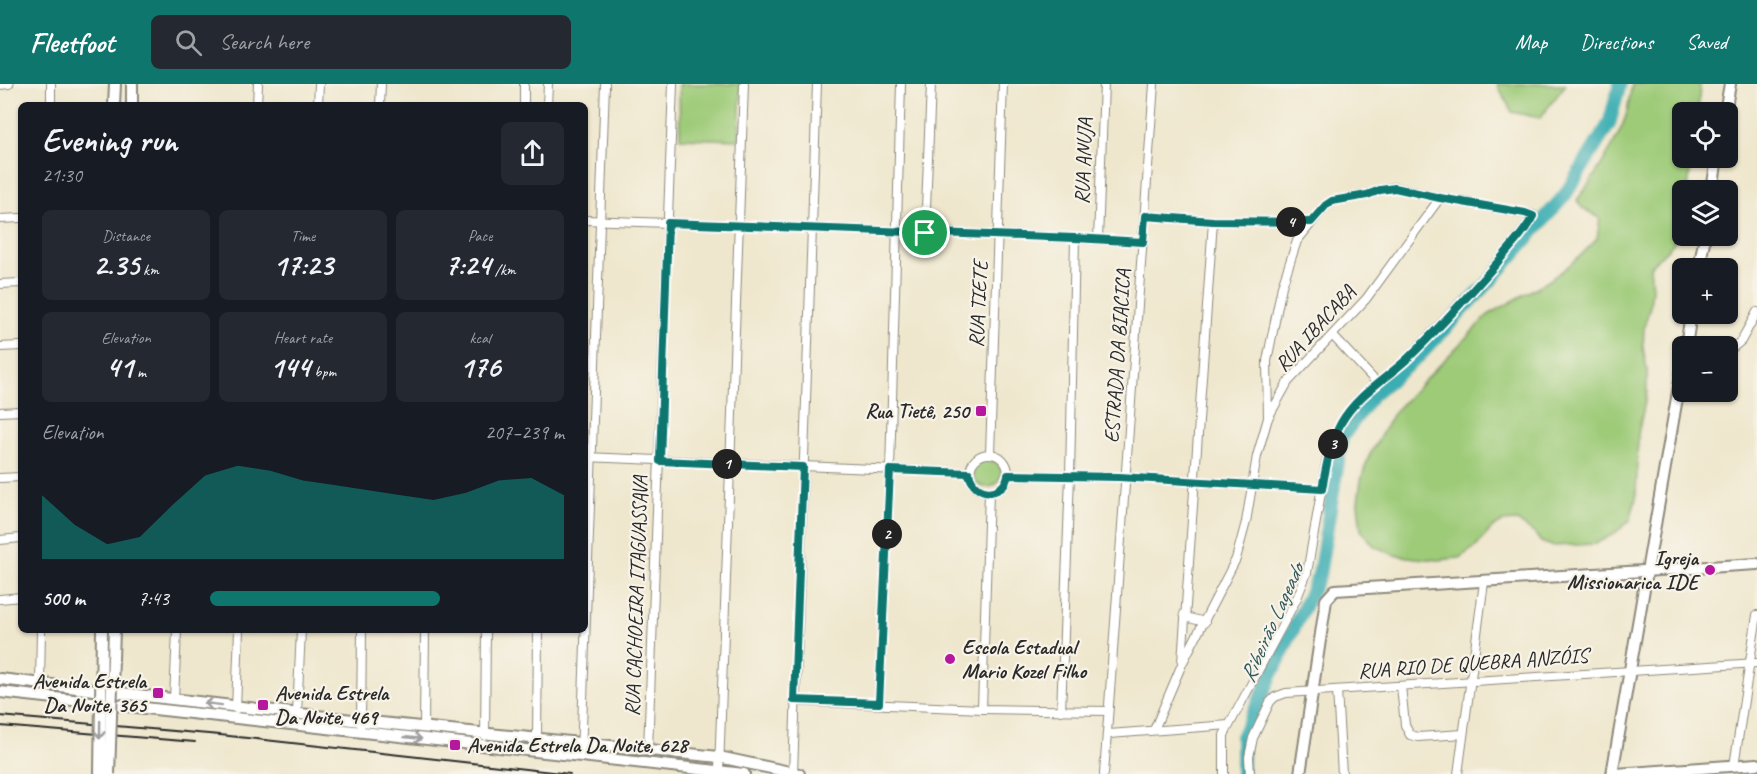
<!DOCTYPE html>
<meta charset="utf-8">
<style>
:root{--surface:#171b24;--page:#242831;--text:#f1f3f6;--muted:#9ea1a6;--accent:#0f766e}
body{margin:0;font-family:Caveat,sans-serif;background:var(--page);color:var(--text);height:100vh;display:flex;flex-direction:column;font-size:22px;white-space:nowrap}
*{box-sizing:border-box;margin:0}
p{font-size:20px;color:var(--muted)}
.icon{flex:none;width:33px;height:33px;fill:none;stroke:currentColor;stroke-width:2;stroke-linecap:round;stroke-linejoin:round}
.map{position:relative;flex:1;overflow:hidden}
.sheet{position:absolute;left:18px;top:18px;width:570px;height:531px;display:flex;flex-direction:column;background:var(--surface);border-radius:9px;box-shadow:0 2px 4px #0004}
.sheet>*{flex:none}
.fabs{position:absolute;left:1672px;top:18px;display:grid;gap:12px}
.fabs a{display:grid;place-items:center;width:66px;height:66px;border-radius:9px;background:var(--surface);box-shadow:0 2px 4px #0004;font-size:30px}
.pin{position:absolute;display:grid;place-items:center;width:51px;height:51px;color:#fff;margin:-26px;border:3px solid #fff;border-radius:50%;box-shadow:0 2px 6px #0007}
.km{position:absolute;width:30px;height:30px;margin:-15px;border-radius:50%;background:#222;color:#fff;font-size:16px;line-height:30px;text-align:center}
.round{display:grid;place-items:center;flex:none;width:63px;height:63px;border-radius:9px;background:var(--page)}
.headline{display:flex;align-items:center;justify-content:space-between;height:102px;padding:0 24px}
h1{font-size:33px;font-weight:700;line-height:45px}
.stats{display:grid;grid-template-columns:repeat(3,1fr);gap:9px;height:102px;padding:6px 24px}
.stats div{display:grid;align-content:center;border-radius:9px;background:var(--page);text-align:center}
.stats b{font-size:30px;font-weight:700}
.stats small{font-size:16px;font-weight:400}
.stats p{font-size:16px}
.chart{height:168px;padding:12px 24px}
.chart p{display:flex;justify-content:space-between}
.chart svg{width:100%;height:108px;margin-top:6px;fill:var(--accent);opacity:.7}
ul{padding:0 24px;list-style:none;font-size:20px}
li{display:grid;grid-template-columns:96px 72px 1fr;align-items:center;height:45px}
li i{height:15px;border-radius:8px;background:var(--accent)}
header{display:flex;align-items:center;gap:36px;box-sizing:border-box;height:84px;padding:0 30px;background:var(--accent);color:#fff}
header strong{font-size:28px}
nav{display:flex;gap:33px;margin-inline-start:auto;font-size:21px}
.search{width:420px;height:54px;background:var(--page);display:flex;align-items:center;gap:15px;box-sizing:border-box;padding:0 21px;border-radius:9px;color:var(--muted);font-size:22px}
.map>svg:first-child{display:block}
</style>
<header>
<strong>Fleetfoot</strong>
<div class="search"><svg class="icon" aria-label="search" viewBox="0 0 24 24"><circle cx="10" cy="10" r="6"/><path d="M15 15l6 6"/></svg>Search here</div>
<nav><a>Map</a><a>Directions</a><a>Saved</a></nav>
</header>
<div class="map">
<svg width="1757" height="690" viewBox="0 0 1757 690">
<rect width="100%" height="100%" fill="#f7f3e8"/>
<filter id="ink" filterUnits="userSpaceOnUse"><feTurbulence type="fractalNoise" baseFrequency=".0167" numOctaves="2"/><feDisplacementMap in="SourceGraphic" scale="12" xChannelSelector="R" yChannelSelector="G"/><feConvolveMatrix kernelMatrix="1 2 1 2 8 2 1 2 1" color-interpolation-filters="sRGB"/></filter>
<filter id="wash" filterUnits="userSpaceOnUse"><feTurbulence type="fractalNoise" baseFrequency=".008" numOctaves="4" result="noise"/><feDisplacementMap in="SourceGraphic" scale="24" xChannelSelector="R" yChannelSelector="G"/><feGaussianBlur stdDeviation="1.35" result="paint"/><feColorMatrix in="noise" values="0 0 0 0 0 0 0 0 0 0 0 0 0 0 0 0 0 1.4 0 .05"/><feComposite in="paint" operator="in"/></filter>
<g filter="url(#wash)">
<rect width="100%" height="100%" fill="#efe7cd"/>
<g fill="#9ecb78" stroke="#647b52" stroke-width="1.5">
<path d="M679,0H741L739,56L680,54Z"/>
<path d="M1497,0H1566L1540,34L1512,28Z"/>
<path d="M1632,0H1700L1698,28H1683V74H1691L1688,106H1683V135L1673,160L1650,182L1652,205L1650,222L1644,243L1643,264L1647,286V308L1638,350L1636,415L1630,436L1614,450L1595,460L1552,462L1541,458L1535,450L1517,437L1502,438L1491,445L1477,462L1459,474L1438,476L1416,474L1394,471L1374,462L1361,446L1358,419L1361,396L1368,374L1394,328L1488,231L1548,197L1566,184L1582,170L1597,155L1600,134L1582,124L1577,116C1592,97 1621,52 1627,28C1629,19 1630,9 1632,0Z"/>
<circle cx="987" cy="389" r="14"/>
</g>
<g fill="none" stroke-linecap="round" stroke-linejoin="round">
<path stroke="#3badb3" stroke-width="14" d="M1242,690V653L1319,491L1342,353L1373,310L1419,272L1492,195L1565,111L1609,40L1620,0"/>
</g>
</g>
<g filter="url(#ink)">
<g fill="none" stroke-linecap="round" stroke-linejoin="round">
<defs>
<g id="street">
<path d="M0,1L9,0"/>
<path d="M51,21V0"/>
<path d="M257,21L258,0"/>
<path d="M318,21L319,0"/>
<path d="M380,21L381,0"/>
<path d="M524,21V0"/>
<path d="M547,21L548,0"/>
<path d="M1145,132L1213,137L1311,138"/>
<path d="M0,135L21,134"/>
<path d="M585,136L1028,152L1143,158"/>
<path d="M925,149L931,0"/>
<path d="M1098,155L1104,0"/>
<path d="M0,200L21,199"/>
<path d="M1333,252L1378,300"/>
<path d="M0,263L21,262"/>
<path d="M1728,268L1741,257L1757,228"/>
<path d="M0,328L21,327"/>
<path d="M990,369L1003,0"/>
<circle cx="989" cy="389" r="19"/>
<path d="M585,373L969,389"/>
<path d="M1008,391L1119,393L1322,405"/>
<path d="M0,394L21,393"/>
<path d="M0,456L21,454"/>
<path d="M0,515L21,513"/>
<path d="M1184,530L1189,534L1205,538"/>
<path d="M1182,578L1213,137"/>
<path d="M40,599L41,546"/>
<path d="M1401,602L1405,641L1410,651L1418,653L1463,650"/>
<path d="M1337,606L1342,690"/>
<path d="M174,616L177,546"/>
<path d="M794,617L982,625L1108,627"/>
<path d="M879,619L890,386L901,0"/>
<path d="M236,625L239,546"/>
<path d="M982,625L989,408"/>
<path d="M1061,627L1070,392L1075,154"/>
<path d="M297,630L301,546"/>
<path d="M361,640L362,546"/>
<path d="M424,643L425,546"/>
<path d="M1154,646L1182,580L1236,475L1246,438L1257,372L1268,334L1288,298L1366,215L1440,114"/>
<path d="M1109,650L1229,641"/>
<path d="M485,652L486,546"/>
<path d="M537,655L538,546"/>
<path d="M648,666L673,0"/>
<path d="M581,672L605,0"/>
<path d="M1734,682L1757,531"/>
<path d="M719,686L744,0"/>
<path d="M793,690L817,0"/>
<path d="M1104,690L1154,0"/>
<path d="M1224,690V651L1297,514L1307,489L1327,374L1340,341L1359,315L1406,276L1477,202L1513,160L1531,136L1533,131L1440,114L1395,103L1380,106L1367,111L1332,117L1326,121L1297,157L1282,202L1267,277L1268,334"/>
<path d="M1250,690L1249,673L1253,654L1270,618L1275,613L1286,609L1757,579"/>
<path d="M1458,690L1484,498"/>
</g>
<g id="secondary">
<path d="M114,21L115,0"/>
<path d="M132,21V0"/>
<path d="M1725,28L1730,0"/>
<path d="M1712,106L1717,74"/>
<path d="M1699,184L1705,152"/>
<path d="M1686,262L1691,230"/>
<path d="M0,595L361,637L719,673L799,690"/>
<path d="M0,608L744,690"/>
<path d="M1300,690L1326,516L1335,506L1757,480"/>
<path d="M1612,690L1683,279"/>
<path d="M1616,690L1757,680"/>
</g>
</defs>
<use href="#street" stroke="#8d897c" stroke-width="10"/>
<use href="#secondary" stroke="#8d897c" stroke-width="14"/>
<use href="#street" stroke="#fff" stroke-width="8"/>
<use href="#secondary" stroke="#fff" stroke-width="10"/>
<g stroke="#2b2b2b" stroke-width="2">
<path d="M0,632L220,651L570,690"/>
<path d="M0,642L195,658"/>
</g>
<defs>
<g id="secondary-bridge">
<path d="M100,690L102,546"/>
<path d="M109,690L114,546"/>
</g>
</defs>
<use href="#secondary-bridge" stroke="#8d897c" stroke-width="14" stroke-linecap="butt"/>
<use href="#secondary-bridge" stroke="#fff" stroke-width="10"/>
</g>
<defs><path id="oneway-shaft" d="M-6 0H5M1.5-3L5.5 0L1.5 3" fill="none" stroke-width="1.6" stroke-linecap="round" stroke-linejoin="round" transform="scale(1.5)"/></defs>
<g stroke="#a0a0a0">
<use href="#oneway-shaft" transform="translate(213 620) rotate(-173)"/>
<use href="#oneway-shaft" transform="translate(100 646) rotate(91)"/>
<use href="#oneway-shaft" transform="translate(413 654) rotate(6)"/>
</g>
</g>
<g fill="none" stroke-linecap="round" stroke-linejoin="round" filter="url(#ink)">
<defs>
<path id="route" d="M1395,104L1440,114L1525,129L1533,132C1525,149 1509,164 1497,179C1468,212 1438,246 1406,276C1384,296 1356,312 1341,339C1330,359 1326,383 1322,405L1119,393L1008,391C1003,415 973,412 969,389L890,386L879,619L794,616L803,383L660,377L668,139L1075,154L1143,158L1145,132L1213,137L1311,138L1326,121L1332,117L1367,111L1380,106Z"/>
</defs>
<use href="#route" stroke="#fff" stroke-width="12"/>
<use href="#route" stroke="#0f766e" stroke-width="8"/>
</g>
<g fill="#b5179e" stroke="#f7f3e8" stroke-width="2">
<rect x="975" y="321" width="12" height="12" rx="3"/>
<circle cx="1710" cy="486" r="6"/>
<circle cx="950" cy="575" r="6"/>
<rect x="152" y="603" width="12" height="12" rx="3"/>
<rect x="257" y="615" width="12" height="12" rx="3"/>
<rect x="449" y="655" width="12" height="12" rx="3"/>
</g>
<g text-anchor="middle" dominant-baseline="central" stroke-width="4.5" stroke-linejoin="round" paint-order="stroke">
<g font-size="21" fill="#2b2b2b" stroke="#f7f3e8">
<text transform="translate(1083 77) rotate(-88)">RUA ANUJA</text>
<text transform="translate(978 220) rotate(-87)">RUA TIETE</text>
<text transform="translate(1315 244) rotate(-48)">RUA IBACABA</text>
<text transform="translate(1117 272) rotate(-86)">ESTRADA DA BIACICA</text>
<text transform="translate(636 512) rotate(-88)">RUA CACHOEIRA ITAGUASSAVA</text>
<text transform="translate(1473 579) rotate(-4)">RUA RIO DE QUEBRA ANZÓIS</text>
</g>
<g font-size="21" font-weight="bold" fill="#2b2b2b" stroke="#f7f3e8" text-anchor="end">
<text x="969" y="327">Rua Tietê, 250</text>
<text x="1698" y="474">Igreja<tspan x="1698" dy="24">Missionarica IDE</tspan></text>
<text x="962" y="563" text-anchor="start">Escola Estadual<tspan x="962" dy="24">Mario Kozel Filho</tspan></text>
<text x="146" y="597">Avenida Estrela<tspan x="146" dy="24">Da Noite, 365</tspan></text>
<text x="275" y="609" text-anchor="start">Avenida Estrela<tspan x="275" dy="24">Da Noite, 469</tspan></text>
<text x="467" y="661" text-anchor="start">Avenida Estrela Da Noite, 628</text>
</g>
<g font-size="22" font-style="italic" fill="#31585b" stroke="#f7f3e8">
<text transform="translate(1272 539) rotate(-66)">Ribeirão Lageado</text>
</g>
</g>
</svg>
<div class="fabs">
<a><svg class="icon" aria-label="locate" viewBox="0 0 24 24"><circle cx="12" cy="12" r="6"/><path d="M12 2v4M12 18v4M2 12h4M18 12h4"/></svg></a>
<a><svg class="icon" aria-label="layers" viewBox="0 0 24 24"><path d="M12 4l9 5-9 5-9-5zM3 14l9 5 9-5"/></svg></a>
<a>+</a>
<a>−</a>
</div>
<div class="pin" style="left:925px;top:149px;background:#1e9e55"><svg class="icon" aria-label="arrive" viewBox="0 0 24 24"><path d="M6 21V4h12l-3 4 3 4H6"/></svg></div>
<b class="km" style="left:727px;top:380px">1</b>
<b class="km" style="left:887px;top:450px">2</b>
<b class="km" style="left:1333px;top:360px">3</b>
<b class="km" style="left:1291px;top:138px">4</b>
<section class="sheet">
<div class="headline"><div><h1>Evening run</h1><p>21:30</p></div><a class="round"><svg class="icon" aria-label="share" viewBox="0 0 24 24"><path d="M12 15V3M7 8l5-5 5 5M5 13v7h14v-7"/></svg></a></div>
<div class="stats">
<div><p>Distance</p><b>2.35<small> km</small></b></div>
<div><p>Time</p><b>17:23</b></div>
<div><p>Pace</p><b>7:24<small> /km</small></b></div>
</div>
<div class="stats">
<div><p>Elevation</p><b>41<small> m</small></b></div>
<div><p>Heart rate</p><b>144<small> bpm</small></b></div>
<div><p>kcal</p><b>176</b></div>
</div>
<div class="chart"><p><span>Elevation</span>207–239 m</p>
<svg viewBox="0 0 160 44" preserveAspectRatio="none"><path d="M0 44V18L10 30L20 38L30 35L40 22L50 10L60 6L70 8L80 12L90 14L100 16L110 18L120 20L130 17L140 12L150 11L160 18V44z"/></svg>
</div>
<ul>
<li><b>500 m</b>7:43<i style="width:65%"></i></li>
</ul>
</section>
</div>
